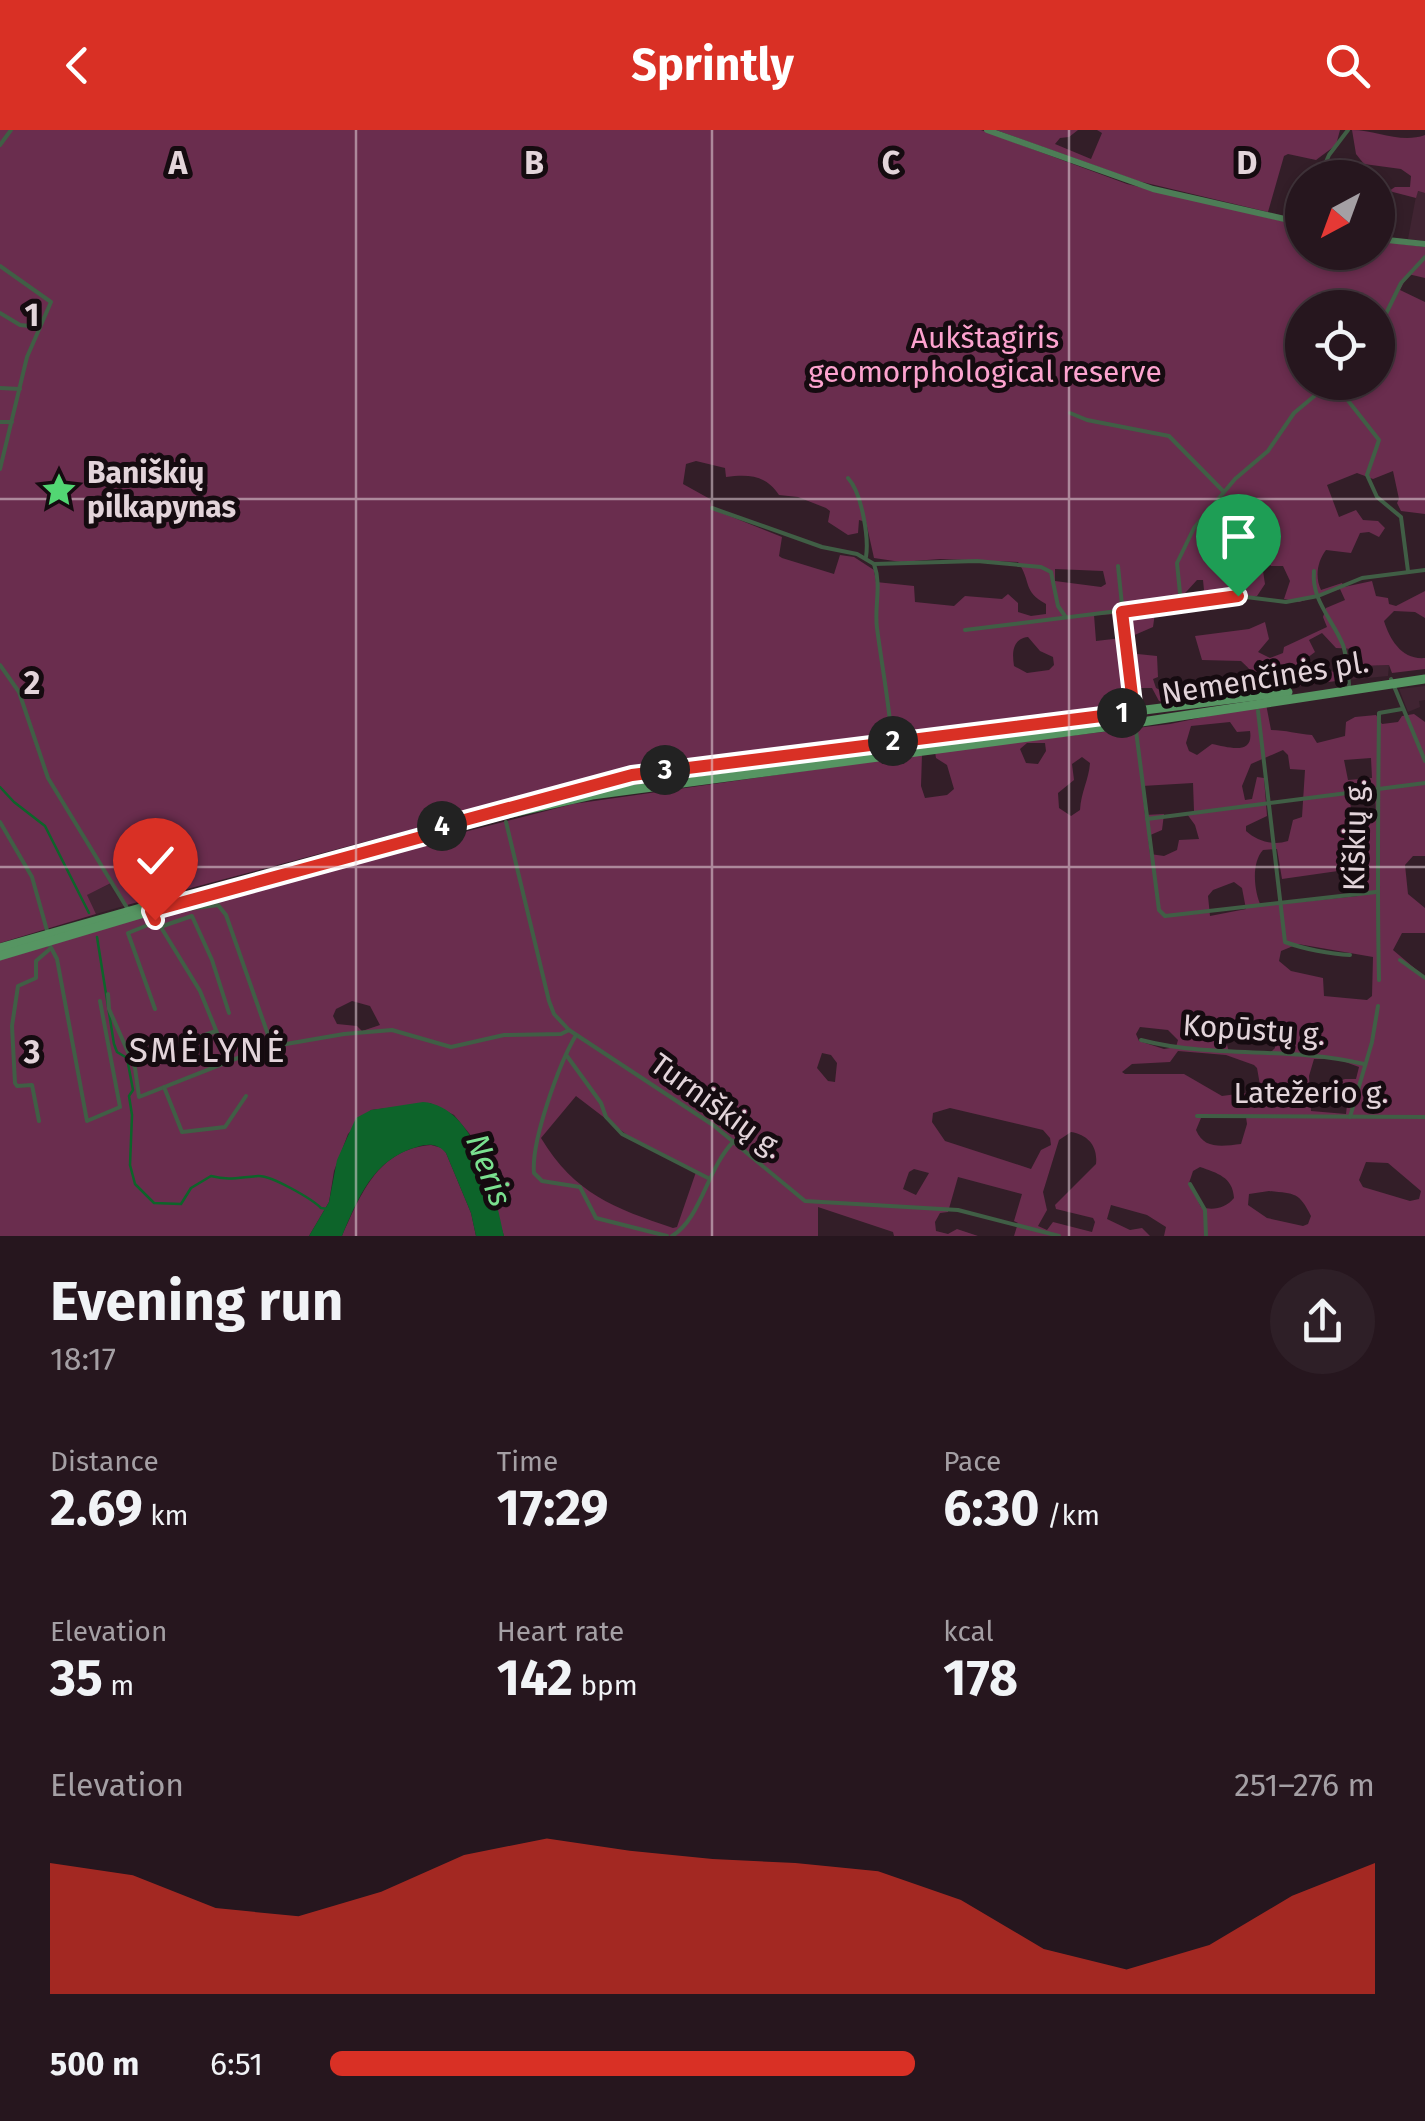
<!DOCTYPE html>
<meta charset="utf-8">
<style>
:root{--surface:#26161e;--page:#2e1f27;--text:#f1f3f6;--muted:#a49fa4;--line:#42353c;--accent:#d93025}
body{margin:0;font-family:"Fira Sans",sans-serif;background:var(--page);color:var(--text);height:100vh;display:flex;flex-direction:column;font-size:38px;white-space:nowrap}
*{box-sizing:border-box;margin:0}
p{font-size:32px;color:var(--muted)}
.icon{flex:none;width:55px;height:55px;fill:none;stroke:currentColor;stroke-width:2;stroke-linecap:round;stroke-linejoin:round}
.map{position:relative;height:1106px;overflow:hidden}
.sheet{display:flex;flex-direction:column;background:var(--surface);flex:1}
.sheet>*{flex:none}
.needle{width:65px;rotate:221deg}
.tools{position:absolute;left:1285px;top:30px;display:grid;gap:20px}
.tools a{display:grid;place-items:center;width:110px;height:110px;border-radius:50%;background:var(--surface);box-shadow:0 2px 8px #0004,0 0 0 2px var(--line);font-size:50px}
.pin{position:absolute;display:grid;place-items:center;width:85px;height:85px;color:#fff;margin:-102px -42px;border-radius:50% 50% 50% 0;rotate:-45deg;box-shadow:0 0 10px #0007}
.pin .icon{rotate:45deg}
.km{position:absolute;width:50px;height:50px;margin:-25px;border-radius:50%;background:#222;color:#fff;font-size:28px;line-height:50px;text-align:center}
.round{display:grid;place-items:center;flex:none;width:105px;height:105px;border-radius:52px;background:var(--page)}
.headline{display:flex;align-items:center;justify-content:space-between;height:170px;padding:0 50px}
h1{font-size:55px;font-weight:700;line-height:75px}
.figures{display:grid;grid-template-columns:repeat(3,1fr);gap:15px;height:170px;padding:10px 50px}
.figures div{display:grid;align-content:center}
.figures b{font-size:50px;font-weight:700}
.figures small{font-size:28px;font-weight:400}
.figures p{font-size:28px}
.chart{height:280px;padding:20px 50px}
.chart p{display:flex;justify-content:space-between}
.chart svg{width:100%;height:180px;margin-top:10px;fill:var(--accent);opacity:.7}
ul{padding:0 50px;list-style:none;font-size:32px}
li{display:grid;grid-template-columns:160px 120px 1fr;align-items:center;height:75px}
li i{height:25px;border-radius:12px;background:var(--accent)}
header{display:flex;justify-content:space-between;align-items:center;height:130px;padding:0 50px;background:var(--accent);color:#fff;font-size:45px;font-weight:700}
.map>svg:first-child{display:block}
</style>
<header><svg class="icon" aria-label="back" viewBox="0 0 24 24"><path d="M15 5l-7 7 7 7"/></svg>Sprintly<svg class="icon" aria-label="search" viewBox="0 0 24 24"><circle cx="10" cy="10" r="6"/><path d="M15 15l6 6"/></svg></header>
<div class="map">
<svg width="1425" height="1106" viewBox="0 0 1425 1106">
<rect width="100%" height="100%" fill="#331e28"/>
<g fill="#402432">
<path d="M1417,61L1425,63V111L1408,109Z"/>
<path d="M1347,517L1356,519L1362,536L1389,535L1388,546L1347,550L1342,518Z"/>
<path d="M1425,556V570L1419,571L1420,577L1408,582L1399,559Z"/>
<path d="M114,752L127,775L96,784L86,765Z"/>
</g>
<g fill="#6a2d4e" fill-rule="evenodd">
<path d="M0,0H981L1127,54L1302,96V122H1378V111L1425,117V148L1408,144L1400,160L1425,172V384L1401,381L1397,373L1399,369L1393,341L1373,349L1357,343L1327,355L1339,387L1356,380L1363,390L1378,391L1385,398L1379,407L1369,402L1360,403L1351,423L1326,420C1317,432 1315,447 1321,460L1342,453L1344,457L1372,451L1376,466L1388,468L1389,474L1396,476L1425,461V488L1415,482L1394,481L1384,491C1390,510 1402,530 1425,528V539L1392,543L1389,535L1361,536L1356,519L1336,518L1322,503L1309,510L1315,522L1295,537L1315,534L1316,539L1295,544V548L1327,540L1334,542L1336,551L1170,574L1159,571L1152,558H1129L1127,576L1123,579L639,639L127,775L113,752L87,765L96,784L0,813ZM1302,178H1378V252H1302ZM696,331L725,338L726,347C749,344 766,345 779,365L798,367L826,378L830,381L828,392L848,405L858,403L859,390L866,392L874,428L901,432L940,429L1018,432C1032,452 1022,461 1046,474V484L1031,486L1018,482V473L1008,464L1002,469L965,466L954,476L915,472L914,456L876,452L874,440L854,427L840,425L834,444L782,428L779,426L782,407L712,379L710,369L683,354L686,334ZM1269,433L1271,436H1283L1290,451L1284,469L1299,472L1340,459L1345,470L1326,478L1323,487L1327,497L1284,517L1283,523L1270,528L1258,522L1269,509L1265,492L1249,499L1195,506L1202,530L1241,531C1252,541 1256,545 1250,560L1221,563L1217,554L1162,561L1156,558L1153,549L1158,547L1157,526L1128,523L1130,507L1153,497L1156,476L1177,472L1197,450H1203L1204,460L1198,466L1200,469L1257,466L1265,454L1263,441ZM1055,439L1103,441L1106,454L1101,457L1055,451ZM1118,484L1122,508L1096,511L1094,485ZM1028,507L1040,521L1053,527L1054,535L1049,540L1027,543L1014,536C1012,523 1012,509 1028,507Z"/>
<path d="M996,0H1078L1069,7L1060,8L1055,14L1091,29L1102,3L1097,0H1340L1336,15L1316,30L1288,24L1284,26L1268,82L1138,51Z"/>
<path d="M1352,0C1376,0 1401,14 1425,5V63L1418,61L1416,68L1389,61L1395,57H1410L1411,46L1401,39L1364,34L1356,24Z"/>
<path d="M1266,574L1271,600C1286,600 1297,604 1312,605L1317,613L1345,606L1346,592L1355,587L1376,585L1382,594L1398,592L1402,586L1414,584L1425,592V726H1413L1405,735L1408,764L1425,778V803H1402L1393,820L1425,847V1106H1164L1166,1097L1147,1085L1111,1075L1107,1089L1130,1100L1142,1098L1150,1106H1014L1018,1093L1014,1091L1022,1064L958,1047L948,1082L940,1083L935,1092L936,1101L948,1104L957,1099L978,1106H894L893,1102L818,1077V1106H504L473,1008L454,985L430,973L371,980L348,1004L334,1041L329,1072L309,1106H0V830L207,768L573,674L922,624L921,656L925,668L947,665L954,659L947,635L936,628L935,622L1170,594ZM1230,592L1237,602L1250,601C1254,626 1228,617 1212,614L1197,625L1189,621L1186,613L1191,596ZM1027,613H1045L1046,621L1038,634L1026,633L1020,619ZM1283,620L1288,625L1290,639L1305,640L1302,687L1293,690L1288,711C1273,716 1257,711 1246,701V696L1267,686L1264,648L1257,647L1252,669L1245,670L1242,656L1251,634ZM1082,627L1090,633C1089,649 1081,662 1080,680L1071,686L1059,678L1058,663L1074,650L1072,634ZM1371,628L1372,648L1348,650L1344,630ZM1193,653L1194,681L1187,684L1195,695L1199,709L1179,710L1177,720L1164,726L1150,724L1148,706L1162,700L1164,684L1145,685L1142,656ZM1375,661L1376,686L1358,691L1352,688L1349,662ZM1277,719L1282,749L1359,738L1362,761L1358,766L1261,776C1254,761 1251,733 1263,720ZM1234,752L1242,758L1246,779L1210,786L1208,766L1213,760ZM1298,814L1373,827L1372,866L1367,870L1324,866L1323,848L1291,841L1279,831L1281,821ZM352,871L370,876L380,895L362,901L357,896L337,894L333,886L336,879ZM1140,897L1168,900L1178,910L1176,917L1164,919L1139,911L1136,904ZM1245,897L1265,901L1274,907L1275,918L1271,922L1229,923L1224,902ZM1178,921L1226,925L1254,935L1257,938L1260,955L1252,962L1222,966L1184,944H1125L1122,942L1132,934L1170,932ZM822,923L831,925L837,933L835,952L828,951L817,938ZM1314,929H1337L1359,937L1356,949H1345L1326,955V963L1347,975L1346,984L1311,981L1309,946ZM576,966L631,1008L696,1042L677,1097L673,1098C614,1078 575,1064 541,1008ZM950,978L1043,1000L1050,1008L1051,1015L1041,1020L1031,1039L945,1011L932,992L933,983ZM1246,987L1247,994L1241,1014C1223,1016 1204,1020 1196,1000L1201,988ZM1071,1002C1088,1005 1098,1016 1096,1034L1055,1075L1056,1079L1093,1088L1095,1092L1092,1102L1053,1092L1047,1100L1038,1096L1047,1080L1043,1062L1059,1010ZM1366,1032L1388,1033L1421,1061L1419,1069L1410,1071L1363,1057L1359,1050ZM1200,1037C1217,1043 1233,1047 1234,1068C1226,1078 1213,1081 1201,1077L1189,1053L1193,1041ZM914,1039L929,1043L916,1065L903,1059L909,1042ZM1269,1061C1295,1064 1299,1062 1311,1086L1308,1094L1303,1096L1267,1088L1248,1075L1249,1064Z"/>
<path d="M431,1015L442,1018L446,1023L471,1083L476,1106H342C361,1064 378,1019 431,1015Z"/>
</g>
<path fill="#0d642a" d="M423,972C476,976 495,1063 504,1106H476L471,1083L446,1023C438,1014 429,1013 417,1017C373,1029 358,1068 342,1106H309L329,1072L337,1030L356,988L371,980Z"/>
<g fill="none" stroke-linecap="round" stroke-linejoin="round">
<g stroke="#0d642a" stroke-width="2.5">
<path d="M0,657L14,672L45,696L89,783"/>
<path d="M97,807L114,914L117,922L127,928L133,960L129,966L132,985L130,1035L135,1054L154,1073L181,1074L191,1058L211,1046C229,1051 241,1047 258,1046C271,1045 312,1069 321,1078L328,1079"/>
</g>
<g stroke="#405e45" stroke-width="4">
<path d="M0,15L11,0"/>
<path d="M1319,48L1329,25L1348,0"/>
<path d="M0,136L51,172L27,227L0,339"/>
<path d="M0,183L20,195L40,197"/>
<path d="M1378,200L1401,153L1425,127"/>
<path d="M1342,254L1346,268L1379,310L1367,345L1377,367L1401,387L1408,441"/>
<path d="M0,258L20,259"/>
<path d="M1070,283L1087,290L1169,306L1223,361"/>
<path d="M0,292H12"/>
<path d="M848,348C862,363 869,408 866,427"/>
<path d="M712,378L822,417L857,424L874,434L977,431L1041,437L1051,442L1058,476L1065,486"/>
<path d="M874,434C882,456 874,476 877,498C882,536 889,573 892,611"/>
<path d="M1118,436L1133,582"/>
<path d="M1314,441C1311,470 1333,490 1343,515C1347,527 1348,542 1349,555"/>
<path d="M1181,473L1177,433L1194,398L1235,349L1268,321L1294,283L1318,263L1343,252"/>
<path d="M965,500L1238,466L1286,472L1318,466L1362,448L1425,440"/>
<path d="M0,535L19,562L48,648L129,781"/>
<path d="M1391,549L1425,631"/>
<path d="M1258,581L1285,812C1304,819 1330,824 1350,825"/>
<path d="M1135,593L1159,780L1165,786L1376,762"/>
<path d="M1147,689L1425,653"/>
<path d="M0,692L32,747L48,804"/>
<path d="M506,692L549,871L554,884L569,900L713,995L805,1071L958,1080L1059,1106"/>
<path d="M151,781L200,861L229,932"/>
<path d="M160,797L192,786L212,830L229,883"/>
<path d="M48,812L57,829L87,991L120,977L100,871"/>
<path d="M1400,830L1425,848"/>
<path d="M1379,850C1377,761 1378,673 1379,583L1402,579"/>
<path d="M108,864L109,879L135,938L139,967L263,918L344,904L392,900L451,917L504,905L561,904L569,900"/>
<path d="M155,879L128,803L153,793L164,782L218,775L226,785L272,916"/>
<path d="M576,905C559,934 531,1011 534,1043L542,1051L580,1057L596,1088L667,1106"/>
<path d="M1141,910C1214,929 1291,916 1364,934"/>
<path d="M163,920L216,901"/>
<path d="M567,926L601,973L606,987L622,1004L708,1048"/>
<path d="M164,957L182,1002L225,997L246,966"/>
<path d="M1197,986L1425,987"/>
<path d="M1350,987L1372,912L1378,876"/>
<path d="M39,991L32,955L17,956L15,953L12,896L18,856L36,848V831L51,818"/>
<path d="M1190,1054L1205,1080L1206,1106"/>
<path d="M672,1106C701,1089 707,1038 734,1011"/>
</g>
<g stroke="#4d7d56" stroke-width="6">
<path d="M987,0L1153,59L1302,93"/>
<path d="M1378,109L1425,114"/>
</g>
<g stroke="#569562" stroke-width="9">
<path d="M499,680L646,643L1288,562"/>
<path d="M0,818L151,775"/>
<path d="M0,826L151,781L503,685L592,665L1135,593L1425,549"/>
</g>
</g>
<g fill="none" stroke-linecap="round" stroke-linejoin="round">
<defs>
<path id="route" d="M155,790L151,781L436,703L435,698L632,645L1134,582L1122,482L1238,466"/>
</defs>
<use href="#route" stroke="#fff" stroke-width="20"/>
<use href="#route" stroke="#d93025" stroke-width="12"/>
</g>
<path fill="none" stroke="#e3d4da" stroke-width="2.5" stroke-opacity="0.55" d="M356,0V1106M712,0V1106M1069,0V1106M0,369H1425M0,737H1425"/>
<defs>
<symbol id="sight-bare" viewBox="-9 -9 18 18"><path d="M0-6L1.8-2.2L6-1.7L2.9 1.2L3.7 5.4L0 3.3L-3.7 5.4L-2.9 1.2L-6-1.7L-1.8-2.2Z" fill="#52d673" stroke="#150b10" stroke-width="2.5" paint-order="stroke"/></symbol>
</defs>
<g fill-rule="evenodd">
<use href="#sight-bare" x="34" y="335" width="50" height="50"/>
</g>
<g text-anchor="middle" dominant-baseline="central" stroke-width="10" stroke-linejoin="round" paint-order="stroke">
<g font-size="30" fill="#fda3cf" stroke="#150b10">
<text x="985" y="208">Aukštagiris<tspan x="985" dy="34">geomorphological reserve</tspan></text>
</g>
<g font-size="30" font-weight="bold" fill="#e3d4da" stroke="#150b10" text-anchor="start">
<text x="87" y="343">Baniškių<tspan x="87" dy="34">pilkapynas</tspan></text>
</g>
<g font-size="30" fill="#e3d4da" stroke="#150b10">
<text transform="translate(1265 548) rotate(-9)">Nemenčinės pl.</text>
<text transform="translate(1355 705) rotate(-89)">Kiškių g.</text>
<text transform="translate(1254 900) rotate(4)">Kopūstų g.</text>
<text x="1311" y="963">Latežerio g.</text>
<text transform="translate(717 976) rotate(36)">Turniškių g.</text>
</g>
<g font-size="32" font-style="italic" fill="#7ae08f" stroke="#150b10">
<text transform="translate(489 1040) rotate(69)">Neris</text>
</g>
<g font-size="35" letter-spacing="2.5" fill="#e3d4da" stroke="#150b10">
<text x="208" y="920">SMĖLYNĖ</text>
</g>
</g>
<g font-size="32" text-anchor="middle" font-weight="bold" fill="#e3d4da" stroke="#150b10" stroke-width="10" stroke-linejoin="round" paint-order="stroke">
<text x="178" y="44">A</text>
<text x="534" y="44">B</text>
<text x="891" y="44">C</text>
<text x="1247" y="44">D</text>
<text x="32" y="196">1</text>
<text x="32" y="564">2</text>
<text x="32" y="933">3</text>
</g>
</svg>
<div class="tools">
<a><svg class="needle" viewBox="-14 -14 28 28"><path d="M0-13l5 13h-10z" fill="#e53935"/><path d="M0 13l5-13h-10z" fill="#a49fa4"/></svg></a>
<a><svg class="icon" aria-label="locate" viewBox="0 0 24 24"><circle cx="12" cy="12" r="6"/><path d="M12 2v4M12 18v4M2 12h4M18 12h4"/></svg></a>
</div>
<div class="pin" style="left:1238px;top:466px;background:#1e9e55"><svg class="icon" aria-label="arrive" viewBox="0 0 24 24"><path d="M6 21V4h12l-3 4 3 4H6"/></svg></div>
<div class="pin" style="left:155px;top:790px;background:#d93025"><svg class="icon" aria-label="check" viewBox="0 0 24 24"><path d="M5 12l5 5 9-10"/></svg></div>
<b class="km" style="left:1122px;top:583px">1</b>
<b class="km" style="left:893px;top:611px">2</b>
<b class="km" style="left:665px;top:640px">3</b>
<b class="km" style="left:442px;top:696px">4</b>
</div>
<section class="sheet">
<div class="headline"><div><h1>Evening run</h1><p>18:17</p></div><a class="round"><svg class="icon" aria-label="share" viewBox="0 0 24 24"><path d="M12 15V3M7 8l5-5 5 5M5 13v7h14v-7"/></svg></a></div>
<div class="figures">
<div><p>Distance</p><b>2.69<small> km</small></b></div>
<div><p>Time</p><b>17:29</b></div>
<div><p>Pace</p><b>6:30<small> /km</small></b></div>
</div>
<div class="figures">
<div><p>Elevation</p><b>35<small> m</small></b></div>
<div><p>Heart rate</p><b>142<small> bpm</small></b></div>
<div><p>kcal</p><b>178</b></div>
</div>
<div class="chart"><p><span>Elevation</span>251–276 m</p>
<svg viewBox="0 0 160 44" preserveAspectRatio="none"><path d="M0 44V12L10 15L20 23L30 25L40 19L50 10L60 6L70 9L80 11L90 12L100 14L110 21L120 33L130 38L140 32L150 20L160 12V44z"/></svg>
</div>
<ul>
<li><b>500 m</b>6:51<i style="width:56%"></i></li>
</ul>
</section>
